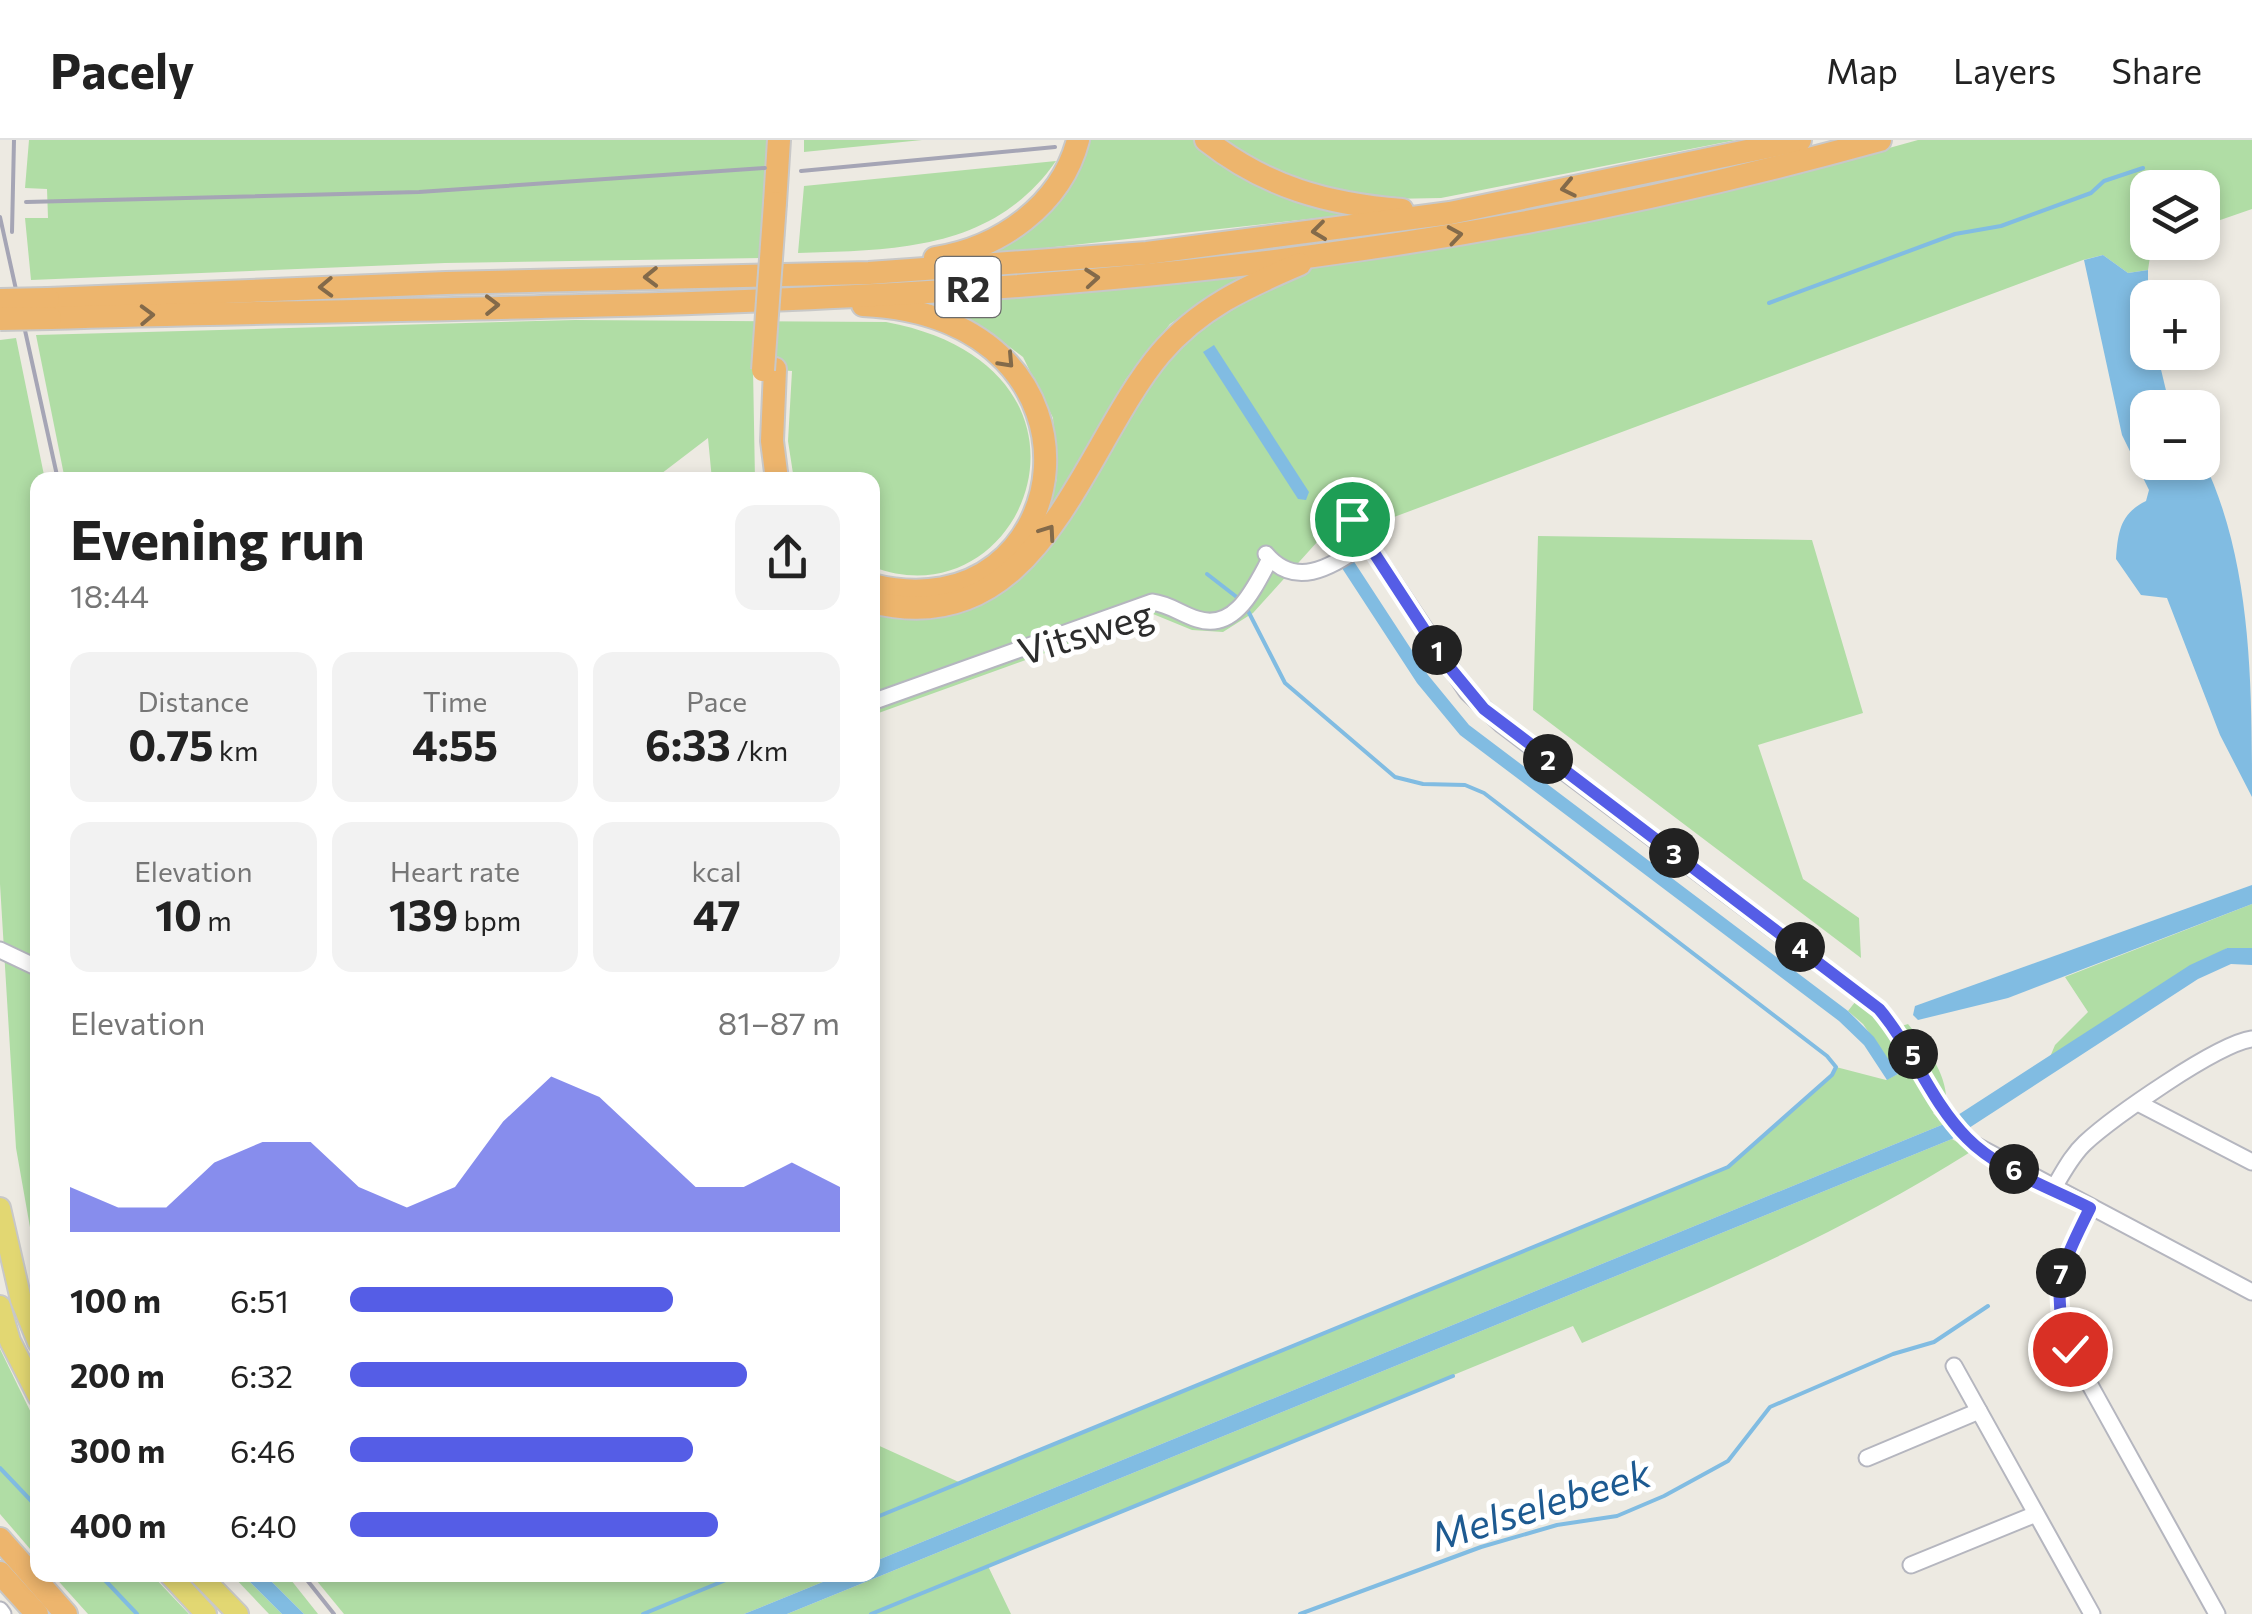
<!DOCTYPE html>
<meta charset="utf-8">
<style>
:root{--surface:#fff;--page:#f2f2f2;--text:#222;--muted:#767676;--line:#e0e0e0;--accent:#555de6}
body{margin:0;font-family:Commissioner,sans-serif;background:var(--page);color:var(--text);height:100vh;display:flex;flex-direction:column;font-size:38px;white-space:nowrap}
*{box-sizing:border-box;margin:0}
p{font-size:32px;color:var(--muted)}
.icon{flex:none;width:55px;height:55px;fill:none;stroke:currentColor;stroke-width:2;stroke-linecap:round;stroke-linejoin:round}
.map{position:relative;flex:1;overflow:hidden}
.drawer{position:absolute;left:30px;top:332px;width:850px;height:1110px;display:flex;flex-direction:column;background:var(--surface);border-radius:20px;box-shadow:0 5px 15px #0003}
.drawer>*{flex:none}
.tools{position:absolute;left:2130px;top:30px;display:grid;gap:20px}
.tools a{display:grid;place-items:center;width:90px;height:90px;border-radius:20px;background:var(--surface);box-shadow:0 5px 15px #0003;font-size:50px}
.pin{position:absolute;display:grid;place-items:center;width:85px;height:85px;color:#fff;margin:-42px;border:5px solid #fff;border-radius:50%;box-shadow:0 2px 10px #0007}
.km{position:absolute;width:50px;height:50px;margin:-25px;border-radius:50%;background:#222;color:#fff;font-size:28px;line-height:50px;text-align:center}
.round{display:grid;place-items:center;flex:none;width:105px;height:105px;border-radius:20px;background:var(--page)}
.summary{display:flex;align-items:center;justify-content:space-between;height:170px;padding:0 40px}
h1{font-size:55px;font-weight:700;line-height:75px}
.stats{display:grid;grid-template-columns:repeat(3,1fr);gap:15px;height:170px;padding:10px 40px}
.stats div{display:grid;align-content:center;border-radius:20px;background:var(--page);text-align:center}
.stats b{font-size:42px;font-weight:700}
.stats small{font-size:28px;font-weight:400}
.stats p{font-size:28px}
.chart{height:280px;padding:20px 40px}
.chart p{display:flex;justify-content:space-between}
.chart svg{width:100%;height:180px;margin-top:10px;fill:var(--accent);opacity:.7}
ul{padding:0 40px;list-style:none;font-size:32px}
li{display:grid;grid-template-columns:160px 120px 1fr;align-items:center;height:75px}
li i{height:25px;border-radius:12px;background:var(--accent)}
header{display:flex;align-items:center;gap:60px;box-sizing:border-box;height:140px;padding:0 50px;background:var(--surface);border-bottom:2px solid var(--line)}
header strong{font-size:48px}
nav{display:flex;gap:55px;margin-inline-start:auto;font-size:35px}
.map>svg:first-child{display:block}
</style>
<header>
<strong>Pacely</strong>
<nav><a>Map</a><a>Layers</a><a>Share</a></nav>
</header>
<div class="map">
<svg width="2252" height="1474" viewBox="0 0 2252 1474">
<rect width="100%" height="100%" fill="#edeae2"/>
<g fill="#b0dda5">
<path d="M29,0H772L762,118L445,123L31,140L25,78H48L47,49L25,48Z"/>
<path d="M804,0H922L804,12Z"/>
<path d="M1085,0H1195C1238,41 1290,58 1346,75L983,115Z"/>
<path d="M1221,0H1736L1441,58L1389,59L1353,57L1270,32Z"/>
<path d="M1918,0H2252V69L2203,86L2202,48H2148V102L2152,103L2148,130L2128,133L2103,115L2083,120L1386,380L1327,391L1253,473L1223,492L1192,490L1153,474L873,575V472L979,460L1144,249L1212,174L1307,129L1361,117L1502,97L1755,45Z"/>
<path d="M1056,21C994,110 897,110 798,113L804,46Z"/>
<path d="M1242,136L1170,184L1126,239L1047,380L1057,338L1053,278L1023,217L983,187L934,162Z"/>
<path d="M575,180L886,182C1127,227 1027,485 873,427L872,340H794L788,301L792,231L753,228L755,340H712L708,298L653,340H65L36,195Z"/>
<path d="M16,198L45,340H38L37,1127L16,1008L0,744V200Z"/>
<path d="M1538,396L1812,400L1863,573L1758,605L1803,739L1859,778L1861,818L1533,570Z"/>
<path d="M2252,764V808H2227L2050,917L2055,905L2088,872L2065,837Z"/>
<path d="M1859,857L1892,889L1908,884C1926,906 1949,936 1946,965L1933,973L1944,984L873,1422V1303L961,1343L1728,1027L1832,935L1836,927L1886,940L1898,934L1863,884L1848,871Z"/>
<path d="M1952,999L1972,1011C1849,1089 1716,1146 1582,1203L1573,1186L988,1426L1011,1474H787Z"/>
<path d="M0,1209L37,1285V1417L0,1374Z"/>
<path d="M53,1435H152L189,1474H88Z"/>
<path d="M232,1435H243L282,1474H269Z"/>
<path d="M265,1435H287L318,1474H304Z"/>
<path d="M312,1435H840L744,1474H344Z"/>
</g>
<g fill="#81bce2">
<path d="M2103,115L2128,133L2148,130V212L2157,213L2170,267L2148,268V322L2203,320C2252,421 2252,545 2252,657L2220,595L2167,458L2141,455L2116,419C2118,392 2120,374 2146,361L2149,350L2122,295L2084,120Z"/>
<path d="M1214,205L1309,352L1306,360L1298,359L1203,212Z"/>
<path d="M1327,391H1334L1428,535L1469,585L1848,871L1874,897L1898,934L1887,940L1864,905L1839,881L1460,595L1417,543L1323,399Z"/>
<path d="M2252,745V764L2008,858L1918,880L1913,875L1915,866Z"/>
<path d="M2227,808H2252V825L2231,824L2198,839L1952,999L787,1474H744L840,1435H872L873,1422L1944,984L2190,825Z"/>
<path d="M243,1435H265L304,1474H282Z"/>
</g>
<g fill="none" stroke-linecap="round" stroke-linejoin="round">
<g stroke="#81bce2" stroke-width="4">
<path d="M1769,163L1955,94L2001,86L2091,53L2104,41L2143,28"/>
<path d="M1207,434L1238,458"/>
<path d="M0,1328L38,1368"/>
<path d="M872,1379L1728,1027L1832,935L1836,927L1827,916L1484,653L1465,645L1423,644L1395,637L1285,543L1245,465"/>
<path d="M100,1435L137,1474"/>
<path d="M643,1474L738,1435"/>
<path d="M871,1474L1453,1236"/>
<path d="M1300,1474L1481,1407L1557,1385L1617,1376L1664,1356L1728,1321L1770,1267L1893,1214L1934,1202L1988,1166"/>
</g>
<defs>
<g id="minor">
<path d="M1341,363L1467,552L1502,585L1879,869C1914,911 1932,966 1973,1004L2252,1152"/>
<path d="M1266,414C1298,452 1335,423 1367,403"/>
<path d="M872,562L1152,462C1169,464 1181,474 1197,479C1236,492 1255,446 1270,419"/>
<path d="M0,810L38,828"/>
<path d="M2140,964L2252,1022"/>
<path d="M2053,1049C2063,1033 2071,1016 2085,1003C2113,977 2217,904 2252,899"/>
<path d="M2090,1068C2063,1123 2048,1149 2070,1209L2217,1474"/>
<path d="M1954,1226L2092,1474"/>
<path d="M1867,1318L1979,1271"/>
<path d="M1911,1425L2036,1374"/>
<path d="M0,1470L3,1474"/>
</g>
<g id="major">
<path d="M0,1068L21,1160L38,1202"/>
<path d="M0,1166L10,1201L38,1256"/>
<path d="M170,1435L206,1474"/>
<path d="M200,1435L238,1474"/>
</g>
<g id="highway">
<path d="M1206,0C1266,47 1327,64 1402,70"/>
<path d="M775,63L779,0"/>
<path d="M935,118C1000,108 1061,65 1078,0"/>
<path d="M48,159L446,143L869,133L1147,113L1450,73L1800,0"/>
<path d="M863,165C1128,177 1080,497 872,445"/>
<path d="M50,178C484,165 934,172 1363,109C1538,84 1710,47 1880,0"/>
<path d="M775,229L772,301L777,340"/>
<path d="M872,462C1039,504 1080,310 1160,214C1199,168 1246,147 1300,124"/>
<path d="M0,1399L66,1474"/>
<path d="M0,1433L37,1474"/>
</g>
</defs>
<use href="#minor" stroke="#b5b6bf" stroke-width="19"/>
<use href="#major" stroke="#c8c8c8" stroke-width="24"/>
<use href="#highway" stroke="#c8c8c8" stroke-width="26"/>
<use href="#minor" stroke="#fff" stroke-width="15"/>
<use href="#major" stroke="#e2d772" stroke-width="20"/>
<use href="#highway" stroke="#edb56d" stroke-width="22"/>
<g stroke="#a5a5b5" stroke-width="4">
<path d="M801,31L1055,7"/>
<path d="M26,62L419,52L765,28"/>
<path d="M0,77L58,340"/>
<path d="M12,92L14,0"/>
<path d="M303,1435L334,1474"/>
</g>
<defs>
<g id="highway-bridge">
<path d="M0,160L48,159"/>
<path d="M0,179L50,178"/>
<path d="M763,230L775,63"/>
</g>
</defs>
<use href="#highway-bridge" stroke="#c8c8c8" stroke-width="26" stroke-linecap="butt"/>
<use href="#highway-bridge" stroke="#edb56d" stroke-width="22"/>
</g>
<defs><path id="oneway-chevron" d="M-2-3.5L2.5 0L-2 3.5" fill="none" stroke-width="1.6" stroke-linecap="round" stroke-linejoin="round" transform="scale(2.5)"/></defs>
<g stroke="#836a4a">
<use href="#oneway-chevron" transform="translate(1568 48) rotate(168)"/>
<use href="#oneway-chevron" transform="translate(1319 91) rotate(173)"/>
<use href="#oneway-chevron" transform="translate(1455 95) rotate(-9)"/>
<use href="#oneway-chevron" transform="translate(651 137) rotate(179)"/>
<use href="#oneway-chevron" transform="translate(1092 138) rotate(-5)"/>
<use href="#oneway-chevron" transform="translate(326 147) rotate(178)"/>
<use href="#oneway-chevron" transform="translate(492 165) rotate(-1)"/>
<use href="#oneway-chevron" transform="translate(147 175) rotate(-2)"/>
<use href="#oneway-chevron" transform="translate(1007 221) rotate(47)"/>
<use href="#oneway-chevron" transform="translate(1048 392) rotate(-55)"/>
</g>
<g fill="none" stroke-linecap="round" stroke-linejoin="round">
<defs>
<path id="route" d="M1352,379L1446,523L1484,569L1879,869C1913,909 1930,961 1967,998C1998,1030 2051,1048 2090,1068C2063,1123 2048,1149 2070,1209"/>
</defs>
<use href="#route" stroke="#fff" stroke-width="20"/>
<use href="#route" stroke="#555de6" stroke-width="12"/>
</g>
<g text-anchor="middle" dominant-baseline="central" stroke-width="10" stroke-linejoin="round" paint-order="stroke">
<rect fill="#fff" stroke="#6c6c6c" stroke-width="2.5" x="935.5" y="117" width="65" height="60" rx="8"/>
<g font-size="35" font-weight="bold" fill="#2d2d2d">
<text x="968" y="147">R2</text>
</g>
<g font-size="38" fill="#2d2d2d" stroke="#fff">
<text transform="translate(1085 491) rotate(-17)">Vitsweg</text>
</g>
<g font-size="40" font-style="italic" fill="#1d5a91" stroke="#fff">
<text transform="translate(1540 1363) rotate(-17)">Melselebeek</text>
</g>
</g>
</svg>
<div class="tools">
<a><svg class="icon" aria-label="layers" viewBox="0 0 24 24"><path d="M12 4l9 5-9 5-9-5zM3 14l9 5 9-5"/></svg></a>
<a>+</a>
<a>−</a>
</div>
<div class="pin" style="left:1352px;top:379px;background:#1e9e55"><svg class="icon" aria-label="arrive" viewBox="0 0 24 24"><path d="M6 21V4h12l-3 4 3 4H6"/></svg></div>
<div class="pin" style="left:2070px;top:1209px;background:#d93025"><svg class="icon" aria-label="check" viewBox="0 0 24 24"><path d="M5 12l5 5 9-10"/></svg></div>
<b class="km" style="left:1437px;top:510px">1</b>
<b class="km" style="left:1548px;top:619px">2</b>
<b class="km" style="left:1674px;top:713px">3</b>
<b class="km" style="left:1800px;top:807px">4</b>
<b class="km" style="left:1913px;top:914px">5</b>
<b class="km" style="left:2014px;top:1029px">6</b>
<b class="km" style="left:2061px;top:1133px">7</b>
<section class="drawer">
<div class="summary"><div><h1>Evening run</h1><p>18:44</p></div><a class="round"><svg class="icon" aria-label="share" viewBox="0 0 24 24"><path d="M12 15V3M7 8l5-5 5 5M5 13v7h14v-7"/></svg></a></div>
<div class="stats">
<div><p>Distance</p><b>0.75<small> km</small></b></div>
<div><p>Time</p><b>4:55</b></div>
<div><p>Pace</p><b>6:33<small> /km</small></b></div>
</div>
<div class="stats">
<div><p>Elevation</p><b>10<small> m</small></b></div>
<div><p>Heart rate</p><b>139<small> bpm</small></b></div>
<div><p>kcal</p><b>47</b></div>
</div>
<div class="chart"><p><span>Elevation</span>81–87 m</p>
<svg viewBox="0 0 160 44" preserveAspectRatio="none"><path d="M0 44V33L10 38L20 38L30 27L40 22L50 22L60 33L70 38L80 33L90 17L100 6L110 11L120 22L130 33L140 33L150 27L160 33V44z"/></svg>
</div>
<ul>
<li><b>100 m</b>6:51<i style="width:66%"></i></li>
<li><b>200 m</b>6:32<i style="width:81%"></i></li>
<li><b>300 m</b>6:46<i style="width:70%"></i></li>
<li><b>400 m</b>6:40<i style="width:75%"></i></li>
</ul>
</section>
</div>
